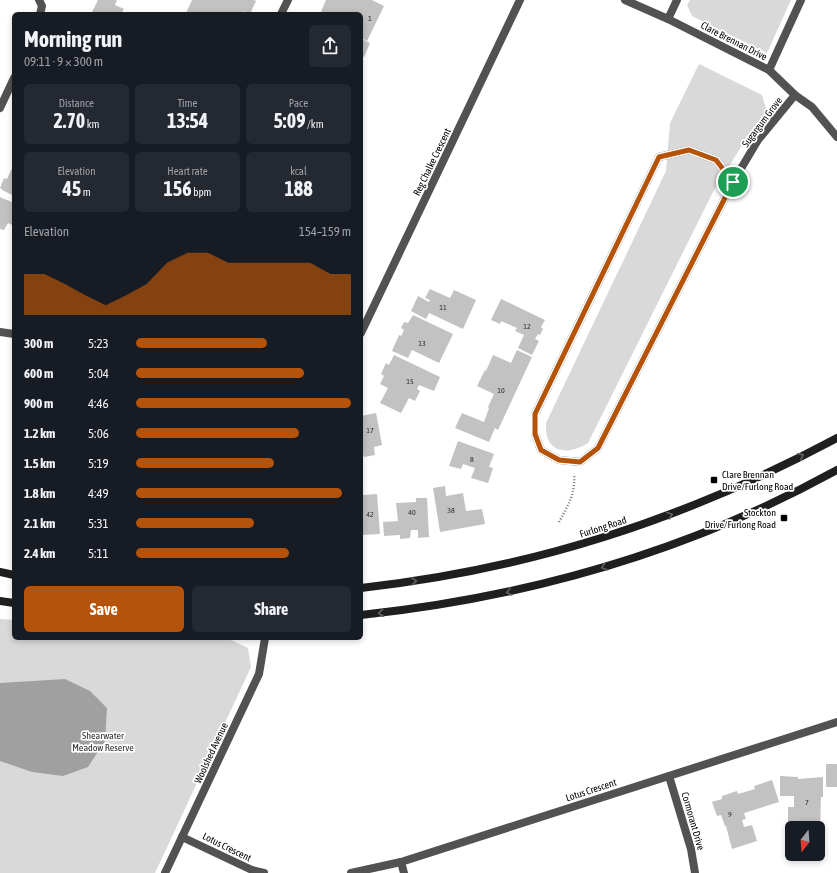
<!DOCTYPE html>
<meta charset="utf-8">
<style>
:root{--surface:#171b24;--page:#242831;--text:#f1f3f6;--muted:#9ea1a6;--accent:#b45309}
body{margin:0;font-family:"Asap Condensed",sans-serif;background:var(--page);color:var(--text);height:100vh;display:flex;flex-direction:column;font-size:15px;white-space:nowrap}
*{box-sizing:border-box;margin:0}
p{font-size:13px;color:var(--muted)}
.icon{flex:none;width:22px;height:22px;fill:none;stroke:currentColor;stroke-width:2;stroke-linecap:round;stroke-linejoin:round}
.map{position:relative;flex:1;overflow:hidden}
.panel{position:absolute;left:12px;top:12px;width:351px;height:628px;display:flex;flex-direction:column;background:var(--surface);border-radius:6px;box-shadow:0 2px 6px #0003}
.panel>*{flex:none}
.needle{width:26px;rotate:197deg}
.fabs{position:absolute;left:785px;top:821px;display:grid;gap:8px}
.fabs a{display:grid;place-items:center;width:40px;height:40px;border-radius:6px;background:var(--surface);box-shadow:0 2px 6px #0003;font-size:20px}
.pin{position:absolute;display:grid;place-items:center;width:34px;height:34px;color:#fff;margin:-17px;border:2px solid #fff;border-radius:50%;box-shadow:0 1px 4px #0007}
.round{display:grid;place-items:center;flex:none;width:42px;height:42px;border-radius:6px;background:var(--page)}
.headline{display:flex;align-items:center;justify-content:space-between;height:68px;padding:0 12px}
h1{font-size:22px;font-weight:700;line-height:30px}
.metrics{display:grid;grid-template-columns:repeat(3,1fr);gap:6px;height:68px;padding:4px 12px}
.metrics div{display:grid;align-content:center;border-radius:6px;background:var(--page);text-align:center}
.metrics b{font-size:20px;font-weight:700}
.metrics small{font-size:11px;font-weight:400}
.metrics p{font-size:11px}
.chart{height:112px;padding:8px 12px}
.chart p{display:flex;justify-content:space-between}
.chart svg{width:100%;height:72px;margin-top:4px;fill:var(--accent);opacity:.7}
.button{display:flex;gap:8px;margin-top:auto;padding:8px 12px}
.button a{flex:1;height:46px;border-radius:6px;background:var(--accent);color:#fff;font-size:16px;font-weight:700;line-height:46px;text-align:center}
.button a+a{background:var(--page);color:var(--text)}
ul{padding:0 12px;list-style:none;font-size:13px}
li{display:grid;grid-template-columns:64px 48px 1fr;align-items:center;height:30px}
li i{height:10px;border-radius:5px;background:var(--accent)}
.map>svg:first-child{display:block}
</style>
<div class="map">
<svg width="837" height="873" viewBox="0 0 837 873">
<rect width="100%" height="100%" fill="#fff"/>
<g fill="#d9d9d9">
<path d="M690,0H791L767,53L692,16L687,5Z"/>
<path d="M699,64L762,95L767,112L741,147L713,192L588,443C566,457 544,452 546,423L666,171L670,123Z"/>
<path d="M0,619L14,620V638H222L231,640L248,648L251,667L155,873H0Z"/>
</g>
<path fill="#a0a0a0" d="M65,679L90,691L107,708L105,741L88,767L63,776L32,772L0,761V683Z"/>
<g fill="#c2c2c2">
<path d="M98,0H117L115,5L124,9L122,12L126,14H91Z"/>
<path d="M192,0H254L256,1L250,14L244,11L243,14H207L203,12L202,14H187L186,13Z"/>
<path d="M326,0H372L384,6L367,41L361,38V14H345L340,12L339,14H320Z"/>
<path d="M361,39L370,43L364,57L361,55Z"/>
<path d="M14,164V196L2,190V189L0,188L4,178L7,179Z"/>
<path d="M0,197L14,203V226L8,223L4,230L0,229Z"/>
<path d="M430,289L450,298L454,290L476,300L463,329L429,313L426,319L411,311L418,296L429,302L430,300L425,298Z"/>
<path d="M501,299L545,320L541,327L543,329L540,335L538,334L535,339L539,341L532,355L518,348L524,335L515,331L517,328L501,321L500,324L491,320Z"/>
<path d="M413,315L453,334L439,363L412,350L408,358L392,351L399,335L401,336L404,330L401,328L404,322L408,323Z"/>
<path d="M517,350L532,357L498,430L495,428L489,442L455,428L462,413L484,422L489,408L488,407L494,394L477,386L485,370L486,371L493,355L511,363Z"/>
<path d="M394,355L440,377L434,391L419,385L417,389L420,391L415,401L409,398L401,413L380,403L388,388L380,384L384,376L381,374L386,363L389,365Z"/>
<path d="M376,413L382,445L374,447L375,455L364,457L361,449V416Z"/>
<path d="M458,441L494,454L489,467L493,468L488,483L471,478L475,468L463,464L461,469L449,466Z"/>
<path d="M361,483H362L363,495L377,494L380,534L361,535Z"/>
<path d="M445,486L446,496L463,493L466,511L482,509L485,524L440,532L433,488Z"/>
<path d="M416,498H427L429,537L418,538V530H411L410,538L400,539V535L384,536L383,522L398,521L396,503L416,502Z"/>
<rect x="826" y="764" width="11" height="23"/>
<path d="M780,776L798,777V779L823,777V797H821L820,836H818V828H792V836L788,835V807H794V796H780Z"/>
<path d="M772,780L779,802L744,813L746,819L742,820L744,827L752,825L757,841L732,849L726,826H725L721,815L717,816L712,802L722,799V796L737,791L738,794L755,789L754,786Z"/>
</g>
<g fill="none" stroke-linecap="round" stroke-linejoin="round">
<path stroke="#747474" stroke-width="2.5" stroke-dasharray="1 2" stroke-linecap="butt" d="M559,522C568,506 576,492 574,474"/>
<g stroke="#525252" stroke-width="8">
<path d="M39,0L42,6L40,14"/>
<path d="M625,0L668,19L769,70L795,95L812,107L837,137"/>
<path d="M281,14L288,0"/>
<path d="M668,19L677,0"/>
<path d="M769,70L801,0"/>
<path d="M0,108L14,78"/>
<path d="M733,182L716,160L689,150L659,157L535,414V434L541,450L559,460L580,462L598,448L733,182L758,140L795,95"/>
<path d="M0,332L14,334"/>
<path d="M361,333L520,0"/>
<path d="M669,776L691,849L695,873"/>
<path d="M182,837L252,870L264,873"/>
<path d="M401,862L404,873"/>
<path d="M165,873L259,674L265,638"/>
<path d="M351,873L401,862L837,722"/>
</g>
<g stroke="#1f1f1f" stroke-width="8">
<path d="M0,572L14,575"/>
<path d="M361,588C532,569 686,519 837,438"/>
<path d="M0,601L14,603"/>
<path d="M361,615C530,597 688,552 837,470"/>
</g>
</g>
<defs><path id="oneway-chevron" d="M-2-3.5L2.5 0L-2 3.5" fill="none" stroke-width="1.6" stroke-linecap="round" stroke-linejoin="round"/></defs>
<g stroke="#626262">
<use href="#oneway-chevron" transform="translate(801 456) rotate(-26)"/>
<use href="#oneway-chevron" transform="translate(670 515) rotate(-20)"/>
<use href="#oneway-chevron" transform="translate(604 567) rotate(164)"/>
<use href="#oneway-chevron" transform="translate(414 581) rotate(-9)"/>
<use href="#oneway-chevron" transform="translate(509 592) rotate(168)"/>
<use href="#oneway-chevron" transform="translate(381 613) rotate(174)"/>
</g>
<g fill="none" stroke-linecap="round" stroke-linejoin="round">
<defs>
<path id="route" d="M689,150L716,160L733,182L598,448L580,462L559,460L541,450L535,434V414L659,157Z"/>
</defs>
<use href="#route" stroke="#fff" stroke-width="8"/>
<use href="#route" stroke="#b45309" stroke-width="5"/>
</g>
<g fill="#000" stroke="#fff" stroke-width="1.5">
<rect x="710" y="476" width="8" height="8" rx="2"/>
<rect x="780" y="514" width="8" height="8" rx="2"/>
</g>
<g text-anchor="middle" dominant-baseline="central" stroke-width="3.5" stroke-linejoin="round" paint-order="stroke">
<g font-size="8" fill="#303030">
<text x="370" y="18">1</text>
<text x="443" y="307">11</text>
<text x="527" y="326">12</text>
<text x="422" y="343">13</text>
<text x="410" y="381">15</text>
<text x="501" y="390">10</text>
<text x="370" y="430">17</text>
<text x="472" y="459">8</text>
<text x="451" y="510">38</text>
<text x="412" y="512">40</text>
<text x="370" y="514">42</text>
<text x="807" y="802">7</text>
<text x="730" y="814">9</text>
</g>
<g font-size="10" fill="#000" stroke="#fff">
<text transform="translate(734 41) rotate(27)">Clare Brennan Drive</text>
<text transform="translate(762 122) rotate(-53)">Sugargum Grove</text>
<text transform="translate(432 162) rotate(-64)">Reg Chalke Crescent</text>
<text transform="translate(603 527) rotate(-18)">Furlong Road</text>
<text transform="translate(211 753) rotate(-65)">Woolshed Avenue</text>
<text transform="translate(591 790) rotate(-18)">Lotus Crescent</text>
<text transform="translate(693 821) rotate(74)">Cormorant Drive</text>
<text transform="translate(227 847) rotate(26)">Lotus Crescent</text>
</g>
<g font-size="10" fill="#000" stroke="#fff" text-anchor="start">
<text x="722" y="474">Clare Brennan<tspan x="722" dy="12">Drive/Furlong Road</tspan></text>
<text x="776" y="512" text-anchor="end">Stockton<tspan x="776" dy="12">Drive/Furlong Road</tspan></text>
</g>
<g font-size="10" fill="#303030" stroke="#fff">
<text x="103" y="735">Shearwater<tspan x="103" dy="12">Meadow Reserve</tspan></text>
</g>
</g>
</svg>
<div class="fabs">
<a><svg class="needle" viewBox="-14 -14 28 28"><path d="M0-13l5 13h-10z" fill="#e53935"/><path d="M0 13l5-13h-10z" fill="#9ea1a6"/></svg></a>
</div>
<div class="pin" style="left:733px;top:182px;background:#1e9e55"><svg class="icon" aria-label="arrive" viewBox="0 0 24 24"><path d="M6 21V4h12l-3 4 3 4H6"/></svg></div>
<section class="panel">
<div class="headline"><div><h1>Morning run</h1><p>09:11 · 9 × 300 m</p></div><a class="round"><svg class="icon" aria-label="share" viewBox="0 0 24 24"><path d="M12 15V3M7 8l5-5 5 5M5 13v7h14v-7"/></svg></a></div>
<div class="metrics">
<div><p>Distance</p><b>2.70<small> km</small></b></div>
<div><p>Time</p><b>13:54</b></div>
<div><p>Pace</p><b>5:09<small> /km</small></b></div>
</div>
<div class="metrics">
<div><p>Elevation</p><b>45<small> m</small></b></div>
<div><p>Heart rate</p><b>156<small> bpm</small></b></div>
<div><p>kcal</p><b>188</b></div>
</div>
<div class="chart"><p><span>Elevation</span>154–159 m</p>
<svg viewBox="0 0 160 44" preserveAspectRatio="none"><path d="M0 44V19L10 19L20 25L30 32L40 38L50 32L60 25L70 12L80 6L90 6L100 12L110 12L120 12L130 12L140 12L150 19L160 19V44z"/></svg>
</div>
<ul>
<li><b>300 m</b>5:23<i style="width:61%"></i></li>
<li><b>600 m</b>5:04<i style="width:78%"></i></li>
<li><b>900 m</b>4:46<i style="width:100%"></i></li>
<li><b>1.2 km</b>5:06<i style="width:76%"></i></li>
<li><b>1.5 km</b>5:19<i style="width:64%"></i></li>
<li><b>1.8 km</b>4:49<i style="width:96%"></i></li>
<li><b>2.1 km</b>5:31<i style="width:55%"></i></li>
<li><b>2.4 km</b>5:11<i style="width:71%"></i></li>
</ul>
<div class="button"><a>Save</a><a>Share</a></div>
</section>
</div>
